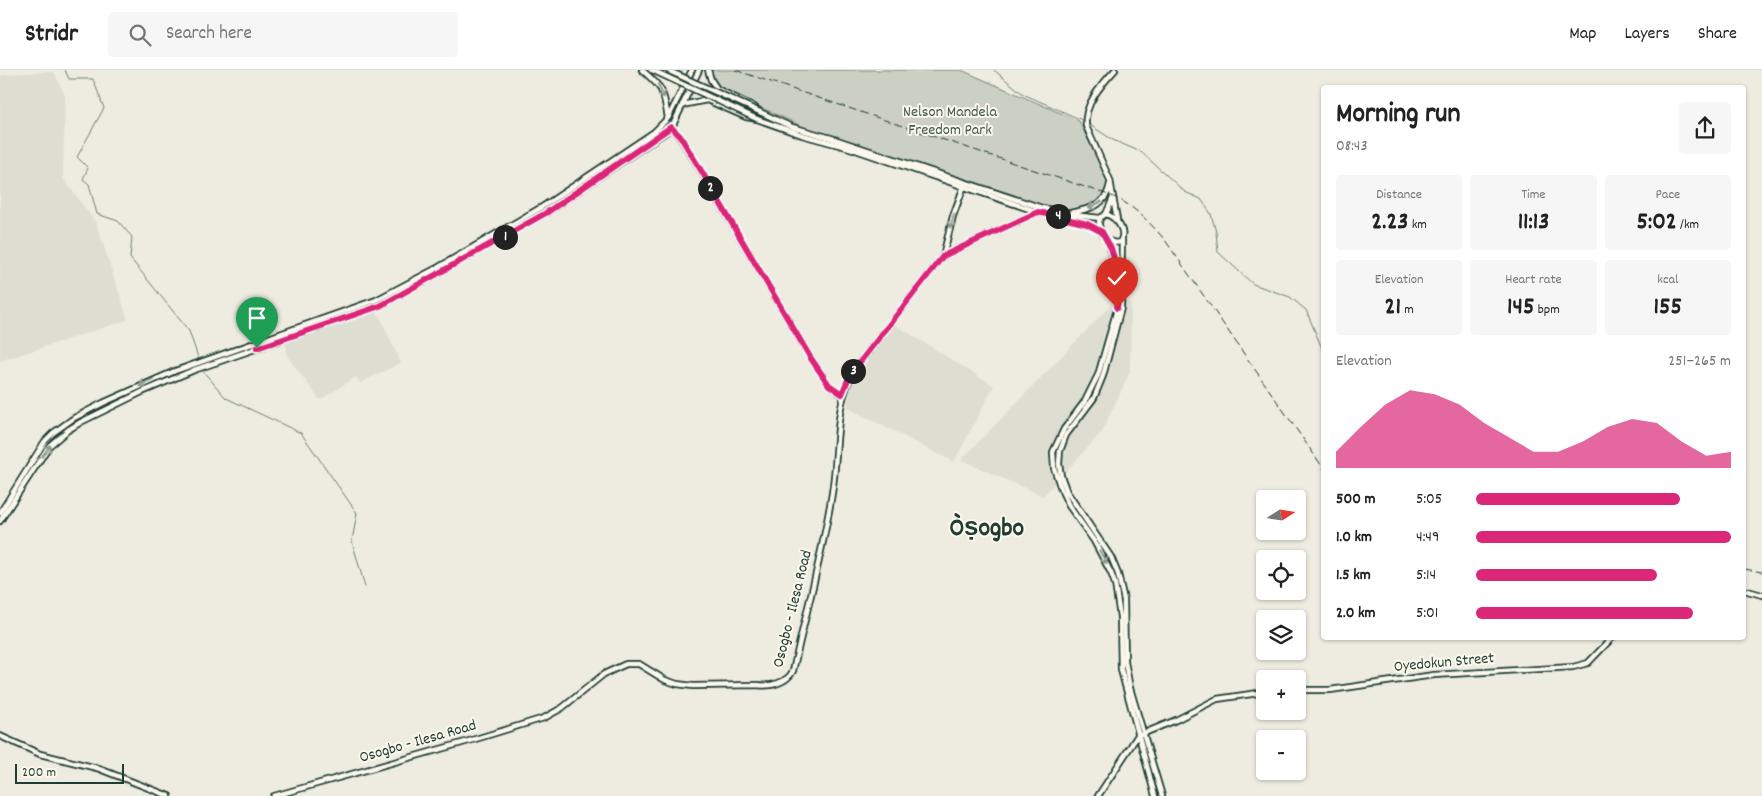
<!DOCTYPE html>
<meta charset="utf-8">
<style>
:root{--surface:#fff;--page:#f6f6f6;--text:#222;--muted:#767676;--line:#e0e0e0;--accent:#db2777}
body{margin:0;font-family:Dekko,sans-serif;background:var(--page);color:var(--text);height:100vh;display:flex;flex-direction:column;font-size:19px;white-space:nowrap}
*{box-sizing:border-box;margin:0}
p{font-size:16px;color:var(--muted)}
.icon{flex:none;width:28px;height:28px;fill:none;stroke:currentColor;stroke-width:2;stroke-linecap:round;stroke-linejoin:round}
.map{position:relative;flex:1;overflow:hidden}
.sheet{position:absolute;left:1321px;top:15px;width:425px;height:555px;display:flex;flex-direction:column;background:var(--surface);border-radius:5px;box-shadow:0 1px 4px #0004}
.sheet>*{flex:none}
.needle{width:32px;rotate:78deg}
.fabs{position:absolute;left:1256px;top:420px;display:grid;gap:10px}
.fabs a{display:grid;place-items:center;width:50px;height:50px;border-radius:5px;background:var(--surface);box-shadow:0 1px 4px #0004;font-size:25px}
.scale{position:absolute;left:15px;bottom:12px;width:109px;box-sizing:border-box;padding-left:5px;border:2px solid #1f3d34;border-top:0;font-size:14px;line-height:18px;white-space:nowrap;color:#1f3d34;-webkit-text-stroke:4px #fbf7ec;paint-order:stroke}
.pin{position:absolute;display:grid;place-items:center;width:42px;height:42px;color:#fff;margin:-51px -21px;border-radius:50% 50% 50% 0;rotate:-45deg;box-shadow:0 0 5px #0007}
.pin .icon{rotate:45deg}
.km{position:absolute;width:25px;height:25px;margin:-12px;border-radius:50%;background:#222;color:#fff;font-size:14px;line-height:25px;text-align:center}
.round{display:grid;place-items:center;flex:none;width:52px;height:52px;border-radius:5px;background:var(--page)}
.overview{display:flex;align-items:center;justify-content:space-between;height:85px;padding:0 15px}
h1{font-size:28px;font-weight:800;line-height:38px}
.figures{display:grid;grid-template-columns:repeat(3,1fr);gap:8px;height:85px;padding:5px 15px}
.figures div{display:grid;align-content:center;border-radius:5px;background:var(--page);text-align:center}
.figures b{font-size:25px;font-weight:800}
.figures small{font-size:14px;font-weight:400}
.figures p{font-size:14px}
.chart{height:140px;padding:10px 15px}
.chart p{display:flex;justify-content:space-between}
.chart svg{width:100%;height:90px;margin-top:5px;fill:var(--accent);opacity:.7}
ul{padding:0 15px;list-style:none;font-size:16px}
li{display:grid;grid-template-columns:80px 60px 1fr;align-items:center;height:38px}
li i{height:12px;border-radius:6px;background:var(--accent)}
header{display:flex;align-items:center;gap:30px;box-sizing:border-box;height:70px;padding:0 25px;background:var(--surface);border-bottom:1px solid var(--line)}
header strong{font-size:24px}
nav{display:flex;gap:28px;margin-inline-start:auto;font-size:18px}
.search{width:350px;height:45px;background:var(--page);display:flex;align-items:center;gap:12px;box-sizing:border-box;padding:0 18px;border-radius:5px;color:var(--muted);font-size:19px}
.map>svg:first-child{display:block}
</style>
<header>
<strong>Stridr</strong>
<div class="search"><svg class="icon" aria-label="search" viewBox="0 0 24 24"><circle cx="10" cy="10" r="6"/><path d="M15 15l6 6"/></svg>Search here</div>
<nav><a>Map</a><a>Layers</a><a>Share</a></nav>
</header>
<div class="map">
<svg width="1762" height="726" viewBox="0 0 1762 726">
<rect width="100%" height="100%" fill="#eeece1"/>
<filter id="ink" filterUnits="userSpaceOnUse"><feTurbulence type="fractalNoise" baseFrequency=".02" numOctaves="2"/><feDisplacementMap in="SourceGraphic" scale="10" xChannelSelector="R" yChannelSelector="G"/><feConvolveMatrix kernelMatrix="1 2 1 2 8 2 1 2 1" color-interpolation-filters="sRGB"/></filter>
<g filter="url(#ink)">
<g fill="#ddddd2">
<path d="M54,2L65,26L63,108L96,153L128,250L0,291V6L19,3Z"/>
<path d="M1114,232H1131L1130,302L1102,362L1043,426L961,390Z"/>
<path d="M374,240L380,247L401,293L360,313L356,307L320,330L287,286L286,272Z"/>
<path d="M894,254L994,316L954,392L848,338L847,325L851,311Z"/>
</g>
<path fill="#cbcfc4" stroke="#75867c" d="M711,0H961L1079,51L1112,119L1107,130L1087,139L1065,142L808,59L723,20L715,10Z"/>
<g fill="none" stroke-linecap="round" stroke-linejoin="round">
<g stroke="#6c7d74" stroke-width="1">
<path d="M65,0L69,9H93L104,38L77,87L88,98L83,109L89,114L97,144L118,151L132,167L130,188L189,261L201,296"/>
<path d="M994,0L1023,24L1084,51"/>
<path d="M1087,53L1113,70L1141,82L1185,122L1201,129L1211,144L1216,162L1218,182L1253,214L1290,227L1306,240L1324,283"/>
<path d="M202,300L226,328L301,363L357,443L352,471L365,517"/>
</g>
<defs>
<g id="secondary">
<path d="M671,57L679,66L702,103L810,287L829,315L842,325"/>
<path d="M1744,520L1762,525"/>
<path d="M1298,620H1330L1434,605L1573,597L1588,593L1612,568"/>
<path d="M1142,664L1176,650L1217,629L1265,622"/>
<path d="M0,666L40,684L97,698L169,726"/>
<path d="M1098,726L1138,665"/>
</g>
<g id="primary">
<path d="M642,0C664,19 663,20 668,48"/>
<path d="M708,0L711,10L717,19L753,36L760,42L792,57L831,68L1042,138L1082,146L1100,148"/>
<path d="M1115,0C1102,14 1083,35 1086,56L1110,110L1117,150"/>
<path d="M682,35L707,30L746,47L757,49L802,65L850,78L1038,142L1087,153L1101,161"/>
<path d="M1069,143C1089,139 1106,137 1110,114"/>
<path d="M1106,144C1117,148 1127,161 1120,172C1106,176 1096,159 1100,148Z"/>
<path d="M1106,144L1113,128"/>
<path d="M1122,169L1121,238L1103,306L1094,328L1066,365L1060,381L1059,394L1061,406L1067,422L1111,487L1118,504L1124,530L1125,592L1130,618L1162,726"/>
<path d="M1108,172L1117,199L1118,219L1117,239L1098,305L1085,331L1064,359L1053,382L1054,398L1061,419L1069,436L1094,471L1111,503L1115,514L1120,547L1121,600L1155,726"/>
<path d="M943,186L953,146L964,116"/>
<path d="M0,443L45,371L53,363L74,348L103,333L175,301L376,230L439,197L542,137L654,62L668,48L692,0"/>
<path d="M0,451L49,376L68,360L81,352L142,322L194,300L380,236L546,143L666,62L674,53L699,0"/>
<path d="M274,726L469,671L544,648L562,638L604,604L626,594H639L665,610L677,614L693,616L758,615C770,617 787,613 793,601C806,542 823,483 832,423C839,381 833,334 856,297L943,186L1038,142"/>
</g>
</defs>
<use href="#secondary" stroke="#1f3d34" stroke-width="8"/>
<use href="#primary" stroke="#1f3d34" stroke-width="8"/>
<use href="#secondary" stroke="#fbf7ec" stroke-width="4.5"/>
<use href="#primary" stroke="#fbf7ec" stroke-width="4.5"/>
<g stroke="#1f3d34" stroke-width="1" stroke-dasharray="8 4" stroke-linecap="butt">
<path d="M735,0L1100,122C1105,124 1110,125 1114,127C1135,136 1151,154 1165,170L1324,399"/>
<path d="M1744,499L1762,502"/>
</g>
<defs>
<g id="primary-bridge">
<path d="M652,0L757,49"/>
<path d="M667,0L760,42"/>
</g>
</defs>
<use href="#primary-bridge" stroke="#1f3d34" stroke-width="8" stroke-linecap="butt"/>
<use href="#primary-bridge" stroke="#fbf7ec" stroke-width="4.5"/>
</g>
<defs><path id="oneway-shaft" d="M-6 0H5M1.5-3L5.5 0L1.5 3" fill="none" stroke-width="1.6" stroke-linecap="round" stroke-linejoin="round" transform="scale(1.25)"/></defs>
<g stroke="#8d9a90">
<use href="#oneway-shaft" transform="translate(661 21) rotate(65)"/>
<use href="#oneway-shaft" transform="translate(1095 135) rotate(152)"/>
<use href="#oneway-shaft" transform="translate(952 151) rotate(106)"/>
<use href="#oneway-shaft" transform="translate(146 313) rotate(157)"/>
<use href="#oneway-shaft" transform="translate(46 381) rotate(-53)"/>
<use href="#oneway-shaft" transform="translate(1103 487) rotate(61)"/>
</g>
</g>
<g fill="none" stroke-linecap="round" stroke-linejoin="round" filter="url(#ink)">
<defs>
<path id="route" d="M257,278L380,236L546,143L671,57L680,66L702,102L810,287L829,315L842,324L849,307L856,297L943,186L1038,142L1087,154L1102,162L1111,178L1117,199L1118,219L1117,238"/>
</defs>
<use href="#route" stroke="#fff" stroke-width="10"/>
<use href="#route" stroke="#db2777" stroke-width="6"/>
</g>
<g text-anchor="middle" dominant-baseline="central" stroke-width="4" stroke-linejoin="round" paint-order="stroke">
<g font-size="16" fill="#415a51" stroke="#fbf7ec">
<text x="950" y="42">Nelson Mandela<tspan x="950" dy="18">Freedom Park</tspan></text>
</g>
<g font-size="16" fill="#1f3d34" stroke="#fbf7ec">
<text transform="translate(793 539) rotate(-76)">Osogbo - Ilesa Road</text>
<text transform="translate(1444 593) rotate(-5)">Oyedokun Street</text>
<text transform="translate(418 672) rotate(-16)">Osogbo - Ilesa Road</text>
</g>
<g font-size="26" font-weight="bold" fill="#1f3d34" stroke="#fbf7ec">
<text x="987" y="459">Òṣogbo</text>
</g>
</g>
</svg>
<div class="fabs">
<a><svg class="needle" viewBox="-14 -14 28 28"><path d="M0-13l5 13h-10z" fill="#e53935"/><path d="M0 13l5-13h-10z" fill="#767676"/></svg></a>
<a><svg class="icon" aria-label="locate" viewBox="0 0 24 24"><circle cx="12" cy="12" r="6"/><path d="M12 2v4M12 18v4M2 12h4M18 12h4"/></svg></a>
<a><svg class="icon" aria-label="layers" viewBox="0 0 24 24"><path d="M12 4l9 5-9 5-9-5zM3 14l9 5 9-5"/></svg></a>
<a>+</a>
<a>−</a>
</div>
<div class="scale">200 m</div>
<div class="pin" style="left:257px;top:278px;background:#1e9e55"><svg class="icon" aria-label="arrive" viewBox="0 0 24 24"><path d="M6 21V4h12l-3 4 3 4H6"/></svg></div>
<div class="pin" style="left:1117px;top:238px;background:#d93025"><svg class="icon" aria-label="check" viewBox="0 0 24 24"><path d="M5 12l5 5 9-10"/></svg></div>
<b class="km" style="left:505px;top:167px">1</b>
<b class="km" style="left:710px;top:118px">2</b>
<b class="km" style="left:853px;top:301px">3</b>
<b class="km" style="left:1058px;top:146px">4</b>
<section class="sheet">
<div class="overview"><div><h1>Morning run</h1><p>08:43</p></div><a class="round"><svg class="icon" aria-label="share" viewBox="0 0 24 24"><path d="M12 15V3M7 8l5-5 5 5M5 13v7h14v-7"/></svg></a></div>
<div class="figures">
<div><p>Distance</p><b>2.23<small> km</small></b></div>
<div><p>Time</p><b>11:13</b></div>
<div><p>Pace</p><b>5:02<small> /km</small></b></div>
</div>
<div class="figures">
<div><p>Elevation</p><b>21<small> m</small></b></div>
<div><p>Heart rate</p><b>145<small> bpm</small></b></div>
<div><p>kcal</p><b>155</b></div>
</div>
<div class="chart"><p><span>Elevation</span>251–265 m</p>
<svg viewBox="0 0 160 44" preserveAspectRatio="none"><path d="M0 44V36L10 24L20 13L30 6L40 8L50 13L60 22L70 29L80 36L90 36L100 31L110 24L120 20L130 22L140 31L150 38L160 36V44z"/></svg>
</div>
<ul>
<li><b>500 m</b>5:05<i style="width:80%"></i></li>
<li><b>1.0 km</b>4:49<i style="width:100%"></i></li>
<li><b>1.5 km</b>5:14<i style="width:71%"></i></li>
<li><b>2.0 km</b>5:01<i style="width:85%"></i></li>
</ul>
</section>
</div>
